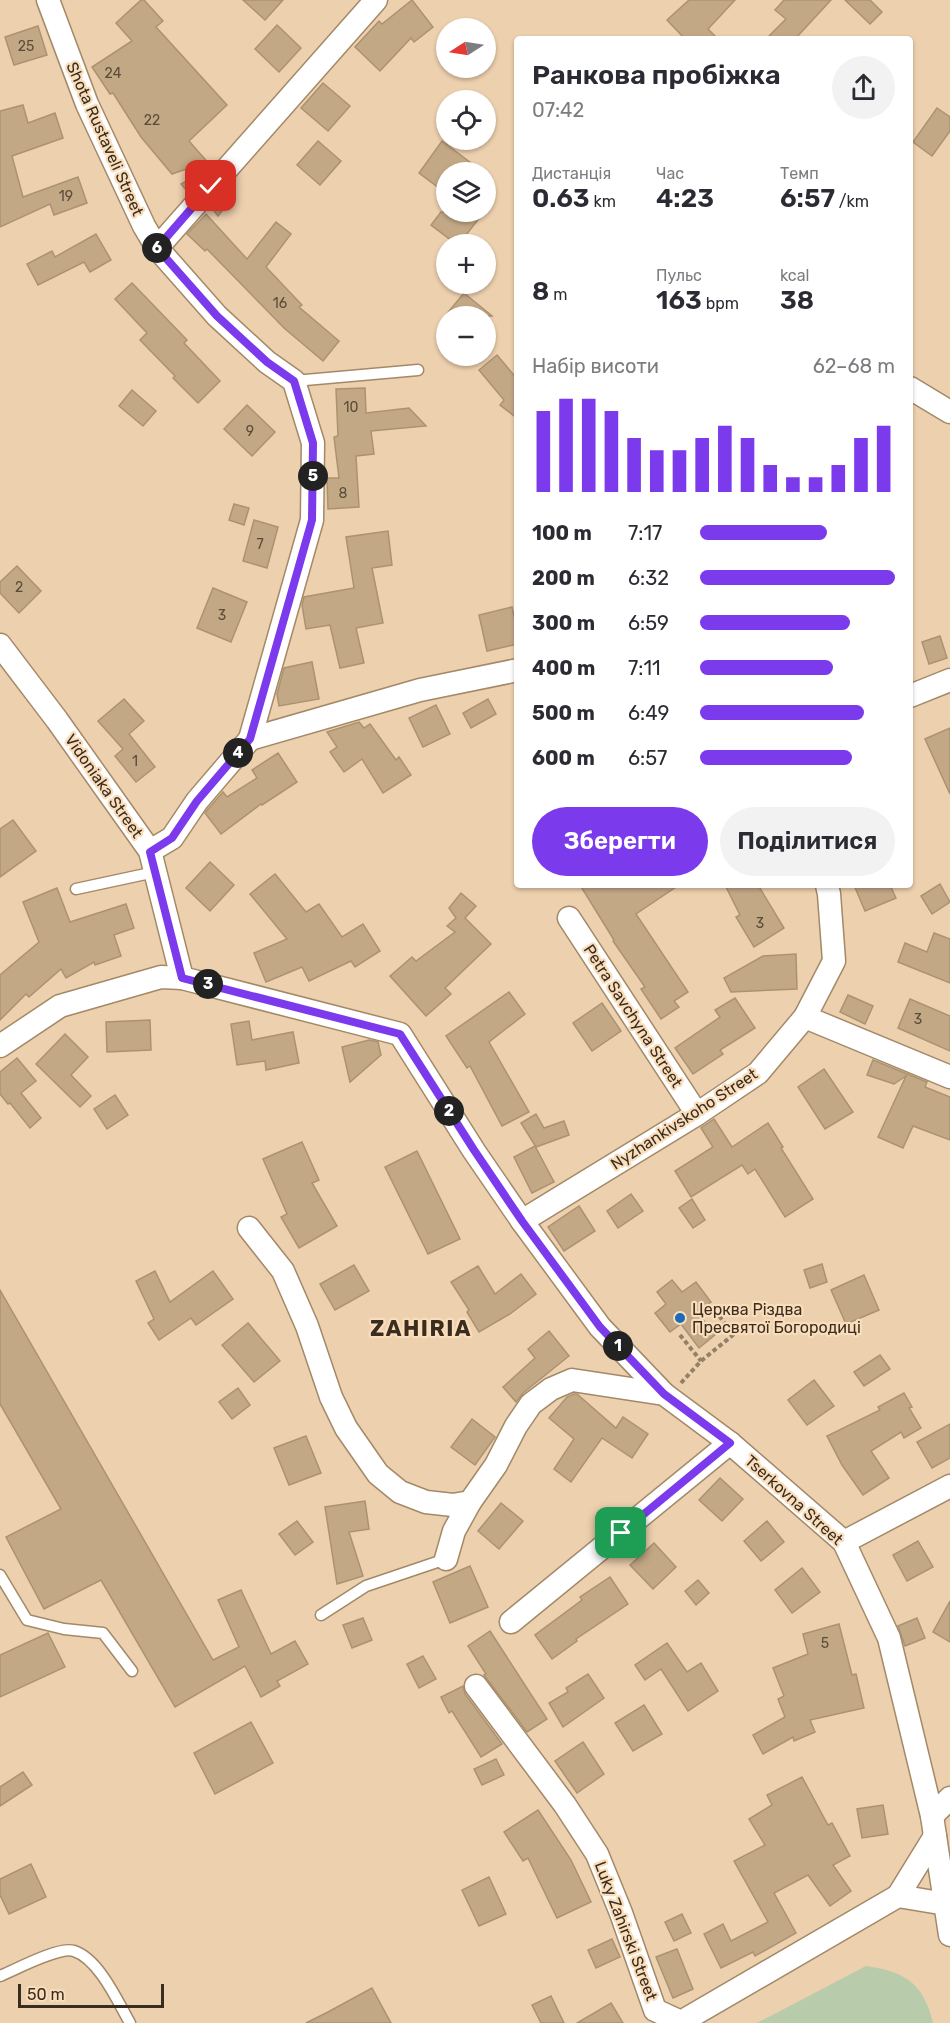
<!DOCTYPE html>
<html lang="uk">
<meta charset="utf-8">
<style>
:root{--surface:#fff;--page:#f2f2f3;--text:#2b2b33;--muted:#7c7c81;--accent:#7c3aed}
body{margin:0;font-family:Rubik,sans-serif;background:var(--page);color:var(--text);height:100vh;display:flex;flex-direction:column;font-size:22px;white-space:nowrap}
*{box-sizing:border-box;margin:0}
p{font-size:20px;color:var(--muted)}
.icon{flex:none;width:33px;height:33px;fill:none;stroke:currentColor;stroke-width:2;stroke-linecap:round;stroke-linejoin:round}
.map{position:relative;flex:1;overflow:hidden}
.sheet{position:absolute;left:514px;top:36px;width:399px;height:852px;display:flex;flex-direction:column;background:var(--surface);border-radius:6px;box-shadow:0 2px 4px #0004}
.sheet>*{flex:none}
.needle{width:39px;rotate:258deg}
.controls{position:absolute;left:436px;top:18px;display:grid;gap:12px}
.controls a{display:grid;place-items:center;width:60px;height:60px;border-radius:50%;background:var(--surface);box-shadow:0 2px 4px #0004;font-size:30px}
.scale{position:absolute;left:18px;bottom:15px;width:146px;box-sizing:border-box;padding-left:6px;border:3px solid #382d1f;border-top:0;font-size:16px;line-height:21px;white-space:nowrap;color:#382d1f;-webkit-text-stroke:4px #faddbb;paint-order:stroke}
.pin{position:absolute;display:grid;place-items:center;width:51px;height:51px;color:#fff;margin:-26px;border-radius:12px;box-shadow:0 3px 9px #0006}
.km{position:absolute;width:30px;height:30px;margin:-15px;border-radius:50%;background:#222;color:#fff;font-size:16px;line-height:30px;text-align:center}
.round{display:grid;place-items:center;flex:none;width:63px;height:63px;border-radius:32px;background:var(--page)}
.head{display:flex;align-items:center;justify-content:space-between;height:102px;padding:0 18px}
h1{font-size:27px;font-weight:600;line-height:45px}
.metrics{display:grid;grid-template-columns:repeat(3,1fr);gap:9px;height:102px;padding:6px 18px}
.metrics div{display:grid;align-content:center}
.metrics b{font-size:26px;font-weight:600}
.metrics small{font-size:16px;font-weight:400}
.metrics p{font-size:16px}
.chart{height:168px;padding:12px 18px}
.chart p{display:flex;justify-content:space-between}
.chart svg{width:100%;height:108px;margin-top:6px;stroke:var(--accent);stroke-width:6}
.cta{display:flex;gap:12px;margin-top:auto;padding:12px 18px}
.cta a{flex:1;height:69px;border-radius:36px;background:var(--accent);color:#fff;font-size:24px;font-weight:600;line-height:69px;text-align:center}
.cta a+a{background:var(--page);color:var(--text)}
ul{padding:0 18px;list-style:none;font-size:20px}
li{display:grid;grid-template-columns:96px 72px 1fr;align-items:center;height:45px}
li i{height:15px;border-radius:8px;background:var(--accent)}
.map>svg:first-child{display:block}
</style>
<div class="map">
<svg width="950" height="2023" viewBox="0 0 950 2023">
<rect width="100%" height="100%" fill="#edd0ae"/>
<path fill="#b8cbaa" d="M866,1966C906,1972 923,1983 933,2023H757Z"/>
<g fill="#c3a886" stroke="#ad9271" stroke-width="1.5">
<path d="M141,0H144L163,21L156,27L227,105L189,141L211,166L188,192L181,184L196,176L192,167L172,174L141,137L113,93L110,94L92,67L132,41L116,23Z"/>
<path d="M243,0H283L265,20Z"/>
<path d="M412,0L433,27L414,42L411,38L380,71L355,47L379,21L382,24Z"/>
<path d="M689,0H735L708,29L718,39H685L667,20Z"/>
<path d="M784,0H831L795,39H766L786,19L775,10Z"/>
<path d="M845,0H870L882,12L870,24Z"/>
<path d="M277,25L301,48L279,72L255,49Z"/>
<path d="M38,26L47,55L14,65L5,37Z"/>
<path d="M323,83L350,106L328,131L301,108Z"/>
<path d="M23,105L28,123L55,113L63,138L12,156L23,197L78,177L87,203L54,215L50,204L0,227V111Z"/>
<path d="M937,108L950,117V131L932,156L913,142Z"/>
<path d="M318,141L341,161L320,185L297,165Z"/>
<path d="M442,141L471,163L464,172H447V194L419,173Z"/>
<path d="M228,188L235,194L218,216L211,207Z"/>
<path d="M441,212H484L459,244H456L431,225Z"/>
<path d="M206,214L247,259L276,222L291,234L266,267L302,305L299,307L339,341L323,361L284,328L207,249L205,251L187,234Z"/>
<path d="M96,234L111,260L90,272L84,262L38,285L27,264L52,251L55,257Z"/>
<path d="M132,283L187,340L184,343L220,381L198,403L173,378L175,376L140,340L147,333L115,299Z"/>
<path d="M464,293L492,316H445Z"/>
<path d="M497,355L518,380V419L500,405L504,400L479,370Z"/>
<path d="M365,388L366,413L409,408L426,426L371,431L374,454L356,456L359,507L328,509L327,478H339L334,437L338,436L336,389Z"/>
<path d="M132,390L156,411L143,426L119,406Z"/>
<path d="M247,405L275,432L252,456L224,429Z"/>
<path d="M234,504L249,508L244,525L229,520Z"/>
<path d="M254,520L278,527L267,568L243,561Z"/>
<path d="M388,531L392,565L372,568L383,623L356,628L364,663L340,668L330,625L306,629L302,605L304,597L354,588L346,537Z"/>
<path d="M17,566L41,591L19,613L0,593V582Z"/>
<path d="M213,588L247,602L231,642L197,628Z"/>
<path d="M512,607L518,633V644L487,651L479,615Z"/>
<path d="M940,636L947,658L929,664L922,642Z"/>
<path d="M312,662L319,699L279,706L277,694L284,668Z"/>
<path d="M124,699L144,721L129,734L155,767L136,782L115,756L123,749L98,721Z"/>
<path d="M488,699L496,714L471,728L463,713Z"/>
<path d="M436,705L450,734L423,747L409,718Z"/>
<path d="M359,722L364,728L370,724L396,760L399,757L411,775L383,793L362,759L344,772L330,752L337,747L327,732Z"/>
<path d="M950,728V794L925,739Z"/>
<path d="M278,753L297,782L262,805L261,804L221,834L205,813L208,809L223,792L227,797L257,778L252,770Z"/>
<path d="M13,820L36,851L0,877V829Z"/>
<path d="M210,862L234,885L210,911L186,888Z"/>
<path d="M275,874L306,912L319,904L342,937L363,924L380,951L355,967L351,961L309,981L302,967L266,982L254,953L287,939L250,894Z"/>
<path d="M940,884L950,902L932,914L921,896Z"/>
<path d="M580,885H679L636,914L688,992L674,1001L679,1007L661,1019L641,989L645,987L613,941L614,940Z"/>
<path d="M725,885H758L784,928L754,947L736,917L740,915Z"/>
<path d="M854,885H890L896,898L865,911Z"/>
<path d="M57,888L70,922L126,904L134,928L114,935L121,956L95,965L94,962L66,978L61,969L29,997L26,994L0,1020V975L39,942L23,902Z"/>
<path d="M461,893L476,906L465,918L491,944L445,988L451,994L426,1016L390,976L412,957L416,961L455,932L447,926L456,918L449,908Z"/>
<path d="M934,933L950,939V983L898,962L905,943L927,952Z"/>
<path d="M796,954L797,989L731,992L724,978L763,956Z"/>
<path d="M509,992L525,1014L489,1042L529,1112L502,1126L470,1066L467,1068L446,1036Z"/>
<path d="M848,995L873,1006L865,1024L840,1012Z"/>
<path d="M735,998L755,1028L720,1050L723,1054L693,1074L675,1048L720,1017L715,1010Z"/>
<path d="M910,999L950,1016V1051L898,1028Z"/>
<path d="M602,1003L621,1031L592,1051L573,1023Z"/>
<path d="M150,1020L151,1050L107,1052L106,1022Z"/>
<path d="M249,1021L252,1040L293,1032L299,1063L266,1070L265,1061L237,1065L231,1024Z"/>
<path d="M65,1034L88,1057L71,1075L91,1096L80,1107L36,1064Z"/>
<path d="M369,1040L378,1042L381,1055L350,1082L342,1047Z"/>
<path d="M17,1058L36,1081L21,1093L41,1118L30,1128L10,1103L8,1104L0,1094V1072Z"/>
<path d="M873,1060L927,1082L925,1087L950,1097V1140L913,1126L903,1148L878,1137L906,1076L894,1084L867,1075Z"/>
<path d="M824,1069L853,1112L825,1129L798,1087Z"/>
<path d="M115,1095L128,1115L107,1129L94,1109Z"/>
<path d="M536,1114L544,1128L564,1121L569,1135L536,1147L521,1123Z"/>
<path d="M714,1119L732,1147L768,1123L783,1147L781,1148L813,1199L785,1217L755,1169L748,1174L742,1165L691,1197L675,1171L713,1147L701,1128Z"/>
<path d="M302,1142L319,1180L312,1183L337,1226L299,1248L281,1217L287,1214L263,1159Z"/>
<path d="M535,1146L554,1182L532,1193L514,1157Z"/>
<path d="M417,1151L460,1239L428,1254L385,1167Z"/>
<path d="M631,1194L643,1211L618,1228L607,1211Z"/>
<path d="M692,1199L705,1220L693,1228L679,1208Z"/>
<path d="M579,1206L595,1231L564,1251L548,1227Z"/>
<path d="M822,1264L827,1282L810,1288L804,1270Z"/>
<path d="M354,1265L369,1291L335,1310L320,1284Z"/>
<path d="M478,1266L495,1294L521,1274L536,1294L510,1314L479,1332L467,1312L469,1310L451,1282Z"/>
<path d="M155,1271L170,1302L213,1271L233,1299L196,1325L191,1318L159,1340L148,1323L154,1319L136,1281Z"/>
<path d="M864,1275L879,1310L846,1324L831,1290Z"/>
<path d="M672,1280L682,1292L696,1282L711,1302L697,1312L715,1335L699,1348L681,1324L670,1332L655,1313L666,1304L657,1292Z"/>
<path d="M0,1290L213,1660L239,1647L218,1600L241,1590L271,1654L295,1641L308,1664L277,1681L280,1686L261,1697L245,1666L175,1707L101,1580L44,1609L6,1537L61,1509L0,1404Z"/>
<path d="M248,1323L280,1361L254,1382L222,1345Z"/>
<path d="M549,1331L569,1356L523,1393L516,1402L503,1387L535,1358L528,1349Z"/>
<path d="M880,1355L890,1369L864,1386L854,1372Z"/>
<path d="M814,1380L834,1406L807,1425L788,1400Z"/>
<path d="M238,1388L250,1405L232,1419L219,1402Z"/>
<path d="M904,1393L912,1407L909,1408L921,1428L904,1438L901,1432L871,1451L889,1478L863,1495L842,1465L827,1436L880,1410L878,1407Z"/>
<path d="M574,1394H577L616,1428L623,1417L648,1434L632,1458L602,1438L571,1482L554,1469L574,1439L549,1418L567,1397Z"/>
<path d="M472,1419L495,1437L475,1465L451,1447Z"/>
<path d="M950,1424V1458L932,1468L917,1442Z"/>
<path d="M306,1436L321,1473L289,1485L274,1448Z"/>
<path d="M720,1478L743,1499L722,1521L699,1500Z"/>
<path d="M365,1501L369,1529L349,1532L363,1576L337,1584L325,1507Z"/>
<path d="M501,1503L523,1521L499,1549L478,1531Z"/>
<path d="M297,1521L313,1542L295,1555L279,1534Z"/>
<path d="M767,1521L784,1542L761,1561L744,1541Z"/>
<path d="M918,1541L933,1567L907,1581L893,1555Z"/>
<path d="M654,1543L676,1567L653,1589L630,1565Z"/>
<path d="M470,1566L488,1607L450,1623L433,1582Z"/>
<path d="M802,1568L820,1592L792,1613L775,1590Z"/>
<path d="M610,1577L628,1604L576,1639L577,1641L552,1659L535,1635L582,1600L580,1597Z"/>
<path d="M698,1580L709,1593L696,1605L685,1591Z"/>
<path d="M950,1601V1642L933,1632Z"/>
<path d="M363,1618L372,1640L352,1648L343,1625Z"/>
<path d="M917,1618L925,1638L905,1646L898,1626Z"/>
<path d="M839,1624L852,1675L856,1674L864,1708L810,1720L815,1732L794,1741L793,1737L763,1754L753,1735L785,1717L778,1699L784,1696L773,1668L808,1654L803,1634Z"/>
<path d="M490,1631L547,1719L527,1732L484,1675L486,1674L468,1646Z"/>
<path d="M48,1633L65,1667L0,1697V1655Z"/>
<path d="M667,1643L687,1672L701,1663L718,1691L688,1711L661,1669L645,1680L635,1665Z"/>
<path d="M423,1656L436,1679L419,1688L407,1664Z"/>
<path d="M588,1674L604,1698L563,1727L549,1703L568,1692L566,1688Z"/>
<path d="M463,1686L465,1694L502,1744L481,1757L452,1711L449,1713L441,1697Z"/>
<path d="M644,1705L662,1734L633,1751L615,1723Z"/>
<path d="M251,1722L273,1763L215,1794L194,1753Z"/>
<path d="M583,1742L604,1774L577,1793L555,1761Z"/>
<path d="M496,1759L504,1775L482,1785L474,1769Z"/>
<path d="M23,1772L32,1785L0,1806V1787Z"/>
<path d="M802,1777L828,1825L832,1823L850,1856L833,1865L851,1891L830,1906L808,1875L774,1893L796,1933L755,1956L753,1952L721,1968L704,1934L723,1924L731,1941L768,1922L734,1861L765,1845L749,1819L772,1805L767,1795Z"/>
<path d="M883,1805L888,1834L862,1838L857,1809Z"/>
<path d="M538,1810L571,1860L591,1902L557,1918L528,1858L523,1861L504,1832Z"/>
<path d="M31,1864L46,1897L9,1914L0,1895V1879Z"/>
<path d="M489,1877L506,1914L479,1926L462,1890Z"/>
<path d="M682,1914L691,1933L674,1941L665,1922Z"/>
<path d="M612,1939L620,1957L596,1968L588,1950Z"/>
<path d="M677,1949L693,1989L673,1998L656,1957Z"/>
<path d="M372,1988L391,2023H306L328,2012Z"/>
<path d="M551,1996L564,2023H541L532,2005Z"/>
<path d="M611,2003L623,2023H577Z"/>
</g>
<g fill="none" stroke-linecap="round" stroke-linejoin="round">
<defs>
<g id="lane">
<path d="M294,381L418,370"/>
<path d="M76,889L155,872"/>
<path d="M0,1575L27,1620L64,1629L103,1633L132,1671"/>
<path d="M321,1615L366,1586L446,1559"/>
<path d="M0,1976C15,1970 59,1946 74,1951C99,1959 118,2002 130,2023"/>
</g>
<g id="street">
<path d="M48,0L87,104L144,226L157,248L217,316L267,362L294,381L313,443L312,520L250,739L197,801L172,838L150,851"/>
<path d="M157,248L376,0"/>
<path d="M910,388L950,412"/>
<path d="M0,645L57,720L150,851L182,978"/>
<path d="M910,696L950,680"/>
<path d="M250,739L420,690L518,670"/>
<path d="M569,918L697,1114"/>
<path d="M805,1017L950,1077"/>
<path d="M0,1046L60,1006L161,977L182,978L400,1034L474,1151L522,1221L600,1327L664,1394L730,1443L844,1542L889,1638L932,1816L950,1935"/>
<path d="M522,1221L697,1114L758,1073L805,1017L834,961L829,894L827,885"/>
<path d="M249,1228L283,1271L307,1326L331,1397L346,1428L378,1474L400,1492L426,1502L453,1505L470,1502L496,1465L516,1426L531,1404L551,1389L572,1380L664,1394"/>
<path d="M844,1542L950,1486"/>
<path d="M446,1559L454,1531L470,1502"/>
<path d="M511,1622L730,1443"/>
<path d="M476,1686L565,1805L597,1854L621,1913L655,2010L681,2022L898,1896L935,1836"/>
<path d="M932,1816L950,1798"/>
<path d="M898,1896L946,1904"/>
</g>
</defs>
<use href="#lane" stroke="#a38968" stroke-width="13"/>
<use href="#street" stroke="#a38968" stroke-width="25"/>
<g stroke="#948067" stroke-width="4" stroke-dasharray="4.5 3" stroke-linecap="butt">
<path d="M680,1335L701,1361"/>
<path d="M681,1383L701,1361L733,1335L715,1310"/>
</g>
<use href="#lane" stroke="#fff" stroke-width="10"/>
<use href="#street" stroke="#fff" stroke-width="22"/>
</g>
<g fill="none" stroke-linecap="round" stroke-linejoin="round">
<defs>
<path id="route" d="M211,186L157,248L217,316L267,362L294,381L313,443L312,520L250,739L197,801L172,838L150,852L182,978L400,1034L474,1150L522,1221L600,1327L664,1394L730,1443L621,1533"/>
</defs>
<use href="#route" stroke="#fff" stroke-width="12"/>
<use href="#route" stroke="#7c3aed" stroke-width="8"/>
</g>
<circle fill="#1a6cba" stroke="#faddbb" stroke-width="2" cx="680" cy="1318" r="6"/>
<g text-anchor="middle" dominant-baseline="central" stroke-width="4.5" stroke-linejoin="round" paint-order="stroke">
<g font-size="14" fill="#5b4c39">
<text x="26" y="46">25</text>
<text x="113" y="73">24</text>
<text x="152" y="120">22</text>
<text x="66" y="196">19</text>
<text x="280" y="303">16</text>
<text x="351" y="407">10</text>
<text x="250" y="431">9</text>
<text x="343" y="493">8</text>
<text x="260" y="544">7</text>
<text x="19" y="587">2</text>
<text x="222" y="615">3</text>
<text x="135" y="761">1</text>
<text x="760" y="923">3</text>
<text x="918" y="1019">3</text>
<text x="825" y="1643">5</text>
</g>
<g font-size="16" fill="#382d1f" stroke="#faddbb">
<text transform="translate(105 139) rotate(66)">Shota Rustaveli Street</text>
<text transform="translate(104 786) rotate(55)">Vidoniaka Street</text>
<text transform="translate(633 1016) rotate(57)">Petra Savchyna Street</text>
<text transform="translate(684 1119) rotate(-33)">Nyzhankivskoho Street</text>
<text transform="translate(794 1500) rotate(42)">Tserkovna Street</text>
<text transform="translate(626 1931) rotate(69)">Luky Zahirski Street</text>
</g>
<g font-size="16" fill="#382d1f" stroke="#faddbb" text-anchor="start">
<text x="692" y="1309">Церква Різдва<tspan x="692" dy="18">Пресвятої Богородиці</tspan></text>
</g>
<g font-size="22" font-weight="bold" letter-spacing="1.5" fill="#382d1f" stroke="#faddbb">
<text x="421" y="1328">ZAHIRIA</text>
</g>
</g>
</svg>
<div class="controls">
<a><svg class="needle" viewBox="-14 -14 28 28"><path d="M0-13l5 13h-10z" fill="#e53935"/><path d="M0 13l5-13h-10z" fill="#7c7c81"/></svg></a>
<a><svg class="icon" aria-label="locate" viewBox="0 0 24 24"><circle cx="12" cy="12" r="6"/><path d="M12 2v4M12 18v4M2 12h4M18 12h4"/></svg></a>
<a><svg class="icon" aria-label="layers" viewBox="0 0 24 24"><path d="M12 4l9 5-9 5-9-5zM3 14l9 5 9-5"/></svg></a>
<a>+</a>
<a>−</a>
</div>
<div class="scale">50 m</div>
<div class="pin" style="left:621px;top:1533px;background:#1e9e55"><svg class="icon" aria-label="arrive" viewBox="0 0 24 24"><path d="M6 21V4h12l-3 4 3 4H6"/></svg></div>
<div class="pin" style="left:211px;top:186px;background:#d93025"><svg class="icon" aria-label="check" viewBox="0 0 24 24"><path d="M5 12l5 5 9-10"/></svg></div>
<b class="km" style="left:618px;top:1346px">1</b>
<b class="km" style="left:449px;top:1111px">2</b>
<b class="km" style="left:208px;top:984px">3</b>
<b class="km" style="left:238px;top:753px">4</b>
<b class="km" style="left:313px;top:476px">5</b>
<b class="km" style="left:157px;top:248px">6</b>
<section class="sheet">
<div class="head"><div><h1>Ранкова пробіжка</h1><p>07:42</p></div><a class="round"><svg class="icon" aria-label="share" viewBox="0 0 24 24"><path d="M12 15V3M7 8l5-5 5 5M5 13v7h14v-7"/></svg></a></div>
<div class="metrics">
<div><p>Дистанція</p><b>0.63<small> km</small></b></div>
<div><p>Час</p><b>4:23</b></div>
<div><p>Темп</p><b>6:57<small> /km</small></b></div>
</div>
<div class="metrics">
<div><b>8<small> m</small></b></div>
<div><p>Пульс</p><b>163<small> bpm</small></b></div>
<div><p>kcal</p><b>38</b></div>
</div>
<div class="chart"><p><span>Набір висоти</span>62–68 m</p>
<svg viewBox="0 0 160 44" preserveAspectRatio="none"><path d="M5 44V11M15 44V6M25 44V6M35 44V11M45 44V22M55 44V27M65 44V27M75 44V22M85 44V17M95 44V22M105 44V33M115 44V38M125 44V38M135 44V33M145 44V22M155 44V17"/></svg>
</div>
<ul>
<li><b>100 m</b>7:17<i style="width:65%"></i></li>
<li><b>200 m</b>6:32<i style="width:100%"></i></li>
<li><b>300 m</b>6:59<i style="width:77%"></i></li>
<li><b>400 m</b>7:11<i style="width:68%"></i></li>
<li><b>500 m</b>6:49<i style="width:84%"></i></li>
<li><b>600 m</b>6:57<i style="width:78%"></i></li>
</ul>
<div class="cta"><a>Зберегти</a><a>Поділитися</a></div>
</section>
</div>
